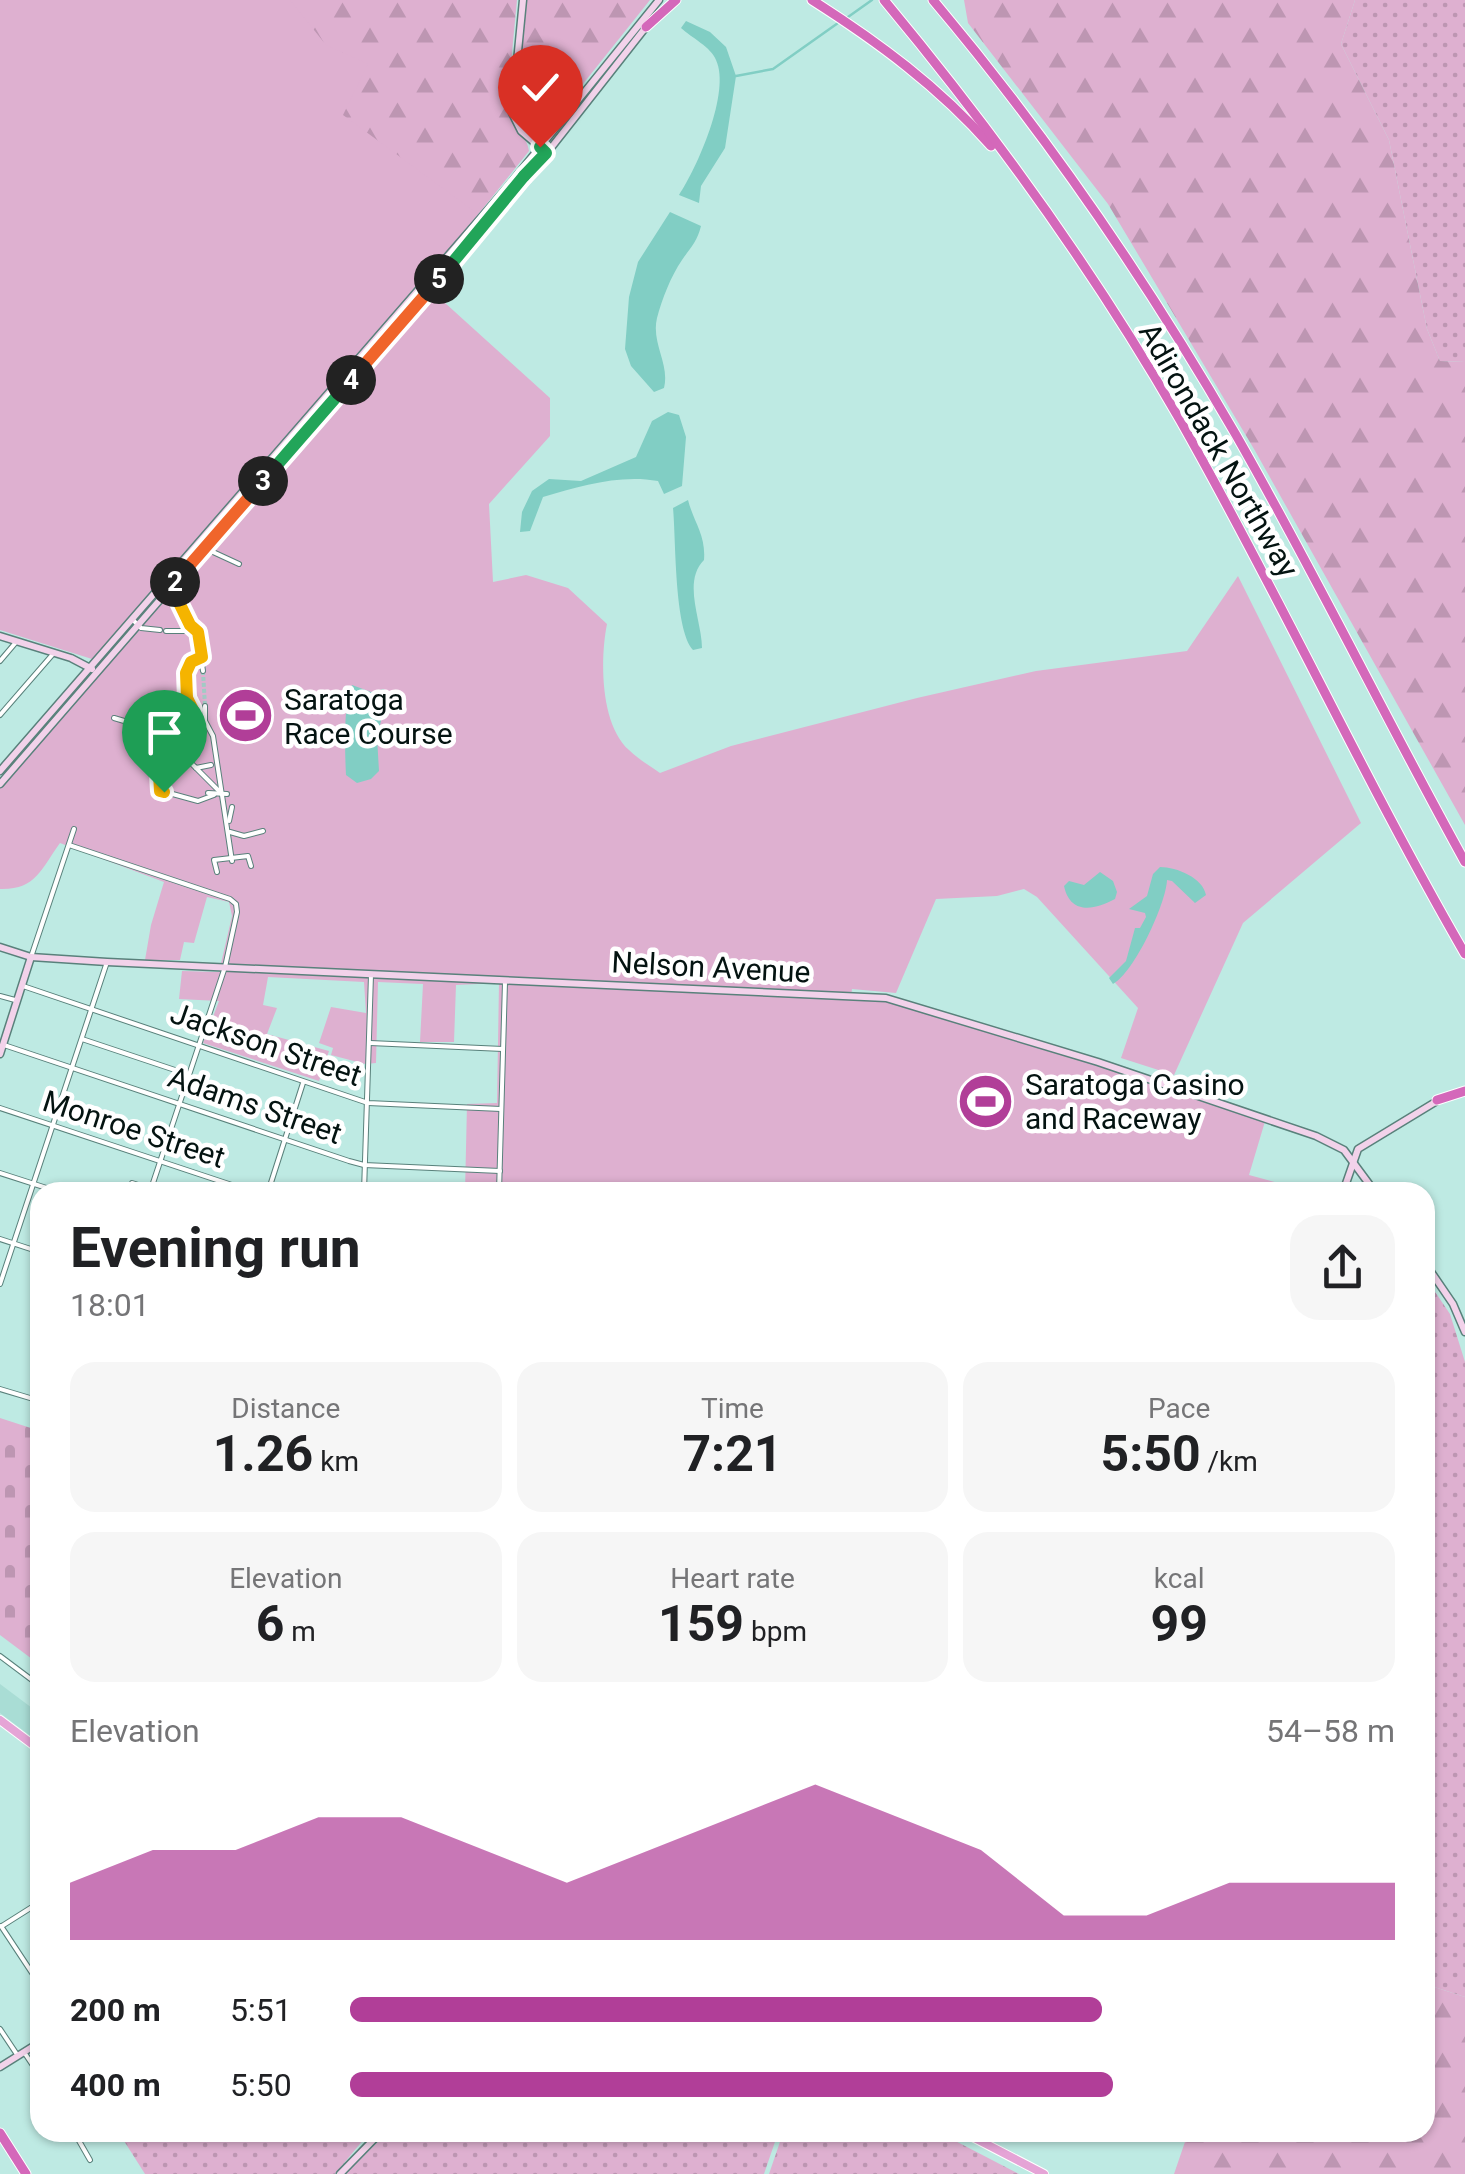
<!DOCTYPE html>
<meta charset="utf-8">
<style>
:root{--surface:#fff;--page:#f6f6f6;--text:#202124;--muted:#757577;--accent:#b13e98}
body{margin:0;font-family:Roboto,sans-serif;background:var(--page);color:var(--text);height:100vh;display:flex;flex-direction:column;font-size:38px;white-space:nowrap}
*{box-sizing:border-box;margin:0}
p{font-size:32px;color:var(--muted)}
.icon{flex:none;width:55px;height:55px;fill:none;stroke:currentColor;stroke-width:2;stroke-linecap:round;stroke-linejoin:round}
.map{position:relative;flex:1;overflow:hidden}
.side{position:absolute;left:30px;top:1182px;width:1405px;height:960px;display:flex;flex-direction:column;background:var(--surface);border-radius:30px;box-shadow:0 2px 8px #0004}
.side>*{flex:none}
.pin{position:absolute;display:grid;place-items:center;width:85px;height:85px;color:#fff;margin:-102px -42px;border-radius:50% 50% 50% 0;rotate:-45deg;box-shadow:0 0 10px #0007}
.pin .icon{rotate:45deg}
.km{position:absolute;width:50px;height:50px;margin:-25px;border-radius:50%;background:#222;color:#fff;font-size:28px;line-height:50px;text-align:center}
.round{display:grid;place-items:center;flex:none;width:105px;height:105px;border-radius:30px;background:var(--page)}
.head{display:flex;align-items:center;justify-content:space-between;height:170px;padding:0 40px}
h1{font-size:55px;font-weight:700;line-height:75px}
.stats{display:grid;grid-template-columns:repeat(3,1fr);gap:15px;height:170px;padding:10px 40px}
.stats div{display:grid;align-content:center;border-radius:25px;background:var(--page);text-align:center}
.stats b{font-size:50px;font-weight:700}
.stats small{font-size:28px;font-weight:400}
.stats p{font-size:28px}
.chart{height:280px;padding:20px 40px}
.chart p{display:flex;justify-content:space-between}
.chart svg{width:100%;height:180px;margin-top:10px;fill:var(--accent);opacity:.7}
ul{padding:0 40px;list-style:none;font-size:32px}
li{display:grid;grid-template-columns:160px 120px 1fr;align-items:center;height:75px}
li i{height:25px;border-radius:12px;background:var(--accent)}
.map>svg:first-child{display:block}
</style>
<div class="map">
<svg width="1465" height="2174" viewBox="0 0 1465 2174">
<defs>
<pattern id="green-dots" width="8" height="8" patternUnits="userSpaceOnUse" patternTransform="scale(2.5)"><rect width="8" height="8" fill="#deb0d0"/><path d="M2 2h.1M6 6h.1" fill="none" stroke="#bd96b2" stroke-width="1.8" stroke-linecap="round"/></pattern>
<pattern id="forest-firs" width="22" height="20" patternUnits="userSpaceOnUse" patternTransform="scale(2.5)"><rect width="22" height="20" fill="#deb0d0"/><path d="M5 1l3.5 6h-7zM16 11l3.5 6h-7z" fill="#bd96b2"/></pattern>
<pattern id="cemetery-stones" width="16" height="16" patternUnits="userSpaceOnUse" patternTransform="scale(2.5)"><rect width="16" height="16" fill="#deb0d0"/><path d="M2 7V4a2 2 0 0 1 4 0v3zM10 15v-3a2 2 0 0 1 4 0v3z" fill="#bd96b2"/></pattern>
</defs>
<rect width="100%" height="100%" fill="#beeae3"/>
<path fill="#a9ddd5" d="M0,1684L40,1714V1743L0,1713Z"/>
<g fill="url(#green-dots)">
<path d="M1355,0H1465V362L1440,361L1427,329L1389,140L1341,44Z"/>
<path d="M1425,1277L1450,1314L1465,1362V1997L1425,1984Z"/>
<path d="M119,2133H369L335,2174H145Z"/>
<path d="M387,2133H778L764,2174H345Z"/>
<path d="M783,2133H940L1019,2174H769Z"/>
</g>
<g fill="url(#forest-firs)">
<path d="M275,0H517L507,105C511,126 528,137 529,151L423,283Z"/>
<path d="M525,0H650L543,134L537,136L519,121L515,102Z"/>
<path d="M964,0H1355L1341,44L1389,140L1427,329L1440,361L1465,362V825L1254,449L1108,204L968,23Z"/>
<path d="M1425,1984L1465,1997V2174H1174L1188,2133L1425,2132Z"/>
</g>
<path fill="url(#cemetery-stones)" d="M0,1418L40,1431V1665L0,1635Z"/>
<path fill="#deb0d0" d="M0,0H290L326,45L368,64L343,115L478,214L423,283L550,398V436L489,504L493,582L526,575L568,588L607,624C600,659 600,724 629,750C638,759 650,766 660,773L731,746L917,698L1036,671L1187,651L1238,576L1361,823L1243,923L1174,1075L1121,1058L1138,1008L1037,897L1024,889L997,896L936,899L896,993L852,989L851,997L903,1000L1266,1118L1249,1175L1312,1192H465L467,1104L497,1103L499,983L456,985L454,1042H420L423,984L378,982L376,1063L365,1064L331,1055L333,1048L319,1043L331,1007L366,1013L364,982L268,977L263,1005L277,1008L267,1034L329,1051L319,1081L203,1043L219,1001L179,999L182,971L219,972L232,916L229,902L207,897L194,943L184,942L180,960H145L151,925L164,882L60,843C41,869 36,890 0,889V788L104,668L92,659L0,630Z"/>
<g fill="#81cec4">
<path d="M686,21L710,32L726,47L736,76L725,148L701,186L699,203L679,195C697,168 731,92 716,60C711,47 692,38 681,28Z"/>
<path d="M670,212L701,226C697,242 691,247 682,260C671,276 662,299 657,318C651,343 670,364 664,388L654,392L631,366L625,349L629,297L638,262Z"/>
<path d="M668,412L679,415L686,437L682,486L664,494L658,481C620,474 580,486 543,497L530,531L520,532L522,512L532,491L549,479L581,481L636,457L652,421Z"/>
<path d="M688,500C694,523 706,535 704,560C682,582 702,621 702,648L693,650C674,629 676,539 673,508Z"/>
<path d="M352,685L371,692L384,689L387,697L377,737L379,771L371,779L357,783L346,775C345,754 343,703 352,685Z"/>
<path d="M1160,867C1177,867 1203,878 1206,895L1195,903L1172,881L1167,880C1166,904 1134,973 1113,984L1109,978L1126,961L1135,928H1140L1146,917L1145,913L1129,909L1147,896L1153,874Z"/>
<path d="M1100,872L1113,881L1117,892L1115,899C1093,911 1070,914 1064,886L1069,881L1084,885Z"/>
</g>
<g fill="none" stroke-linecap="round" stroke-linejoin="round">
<g stroke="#81cec4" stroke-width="2.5">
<path d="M848,17L872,0"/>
<path d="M736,76L773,69L838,23"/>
</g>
<path stroke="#a2cac4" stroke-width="4" stroke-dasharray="4 2" stroke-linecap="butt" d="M203,671L205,706"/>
<defs>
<g id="street">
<path d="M213,552L239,564"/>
<path d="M173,588L190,625L198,631L201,657L191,662L186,673L192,721"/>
<path d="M132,619L141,628L160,630"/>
<path d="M166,631H204"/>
<path d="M201,657L203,671"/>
<path d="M0,661L17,641"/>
<path d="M205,706V721"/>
<path d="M0,715L53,654"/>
<path d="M114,718L131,723L205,721L213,736L232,861"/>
<path d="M156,722L158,753L187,759L196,768L211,765"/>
<path d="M158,753L161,791"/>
<path d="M196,768L221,793"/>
<path d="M158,790L198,801L214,795"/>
<path d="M208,793L227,794"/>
<path d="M229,821L232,807"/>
<path d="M230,832L244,836L263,831"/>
<path d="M69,845L230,899L236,904L237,912L225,967L150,1192"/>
<path d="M217,872L214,860L248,856L251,866"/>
<path d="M31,957L74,829"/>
<path d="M23,986L368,1103L501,1109"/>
<path d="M0,996L15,1000"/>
<path d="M82,1039L187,1074"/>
<path d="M370,1043L503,1049"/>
<path d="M4,1045L349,1161L364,1165L500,1171"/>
<path d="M0,1108L253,1192"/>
<path d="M0,1173L59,1192"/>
<path d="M132,1183L151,1189"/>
<path d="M268,1192L303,1083"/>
<path d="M364,1192L371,975"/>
<path d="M499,1192L505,982"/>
<path d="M0,1239L40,1252"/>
<path d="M0,1284L107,962"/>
<path d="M0,1389L40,1401"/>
<path d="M0,1656L40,1686"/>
<path d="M1,1926L40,1985"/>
<path d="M2,1926L40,1902"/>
<path d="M0,2029L18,2056"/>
<path d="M24,2052L40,2076"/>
<path d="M74,2132L90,2160"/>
</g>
<g id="secondary">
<path d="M523,0L512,113L521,131L542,149"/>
<path d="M0,636L71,658L92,669"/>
<path d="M0,771L506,189L659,0"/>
<path d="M0,784L455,260L547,153L646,27"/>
<path d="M0,947L31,957L107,962L886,998L1098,1062L1316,1136L1344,1150L1375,1192"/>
<path d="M0,1054L31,957"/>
<path d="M1343,1192L1358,1149L1437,1101"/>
<path d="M1425,1263L1453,1304L1465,1332"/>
<path d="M0,2067L40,2042"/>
<path d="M340,2174L381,2132"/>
</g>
<g id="primary">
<path d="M0,1720L40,1750"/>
<path d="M963,2132L1044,2174"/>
</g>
<g id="highway">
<path d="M812,0C878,42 939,87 991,146"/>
<path d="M884,0C993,131 1095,272 1180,420C1280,596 1364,779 1465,954"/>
<path d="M933,0C1047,135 1147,281 1236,435C1316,575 1387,721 1465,862"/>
<path d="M646,27L676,0"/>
<path d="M1437,1100L1465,1091"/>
<path d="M0,2133L26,2174"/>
</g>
</defs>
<use href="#street" stroke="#59817b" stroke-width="6"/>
<use href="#secondary" stroke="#59817b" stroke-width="9"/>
<use href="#primary" stroke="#fff" stroke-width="10"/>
<use href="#highway" stroke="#fff" stroke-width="11"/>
<use href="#street" stroke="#fff" stroke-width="4"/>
<use href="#secondary" stroke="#f2d2ea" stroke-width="6"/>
<use href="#primary" stroke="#e5a4d6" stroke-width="8"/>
<use href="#highway" stroke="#d468ba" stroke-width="9"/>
</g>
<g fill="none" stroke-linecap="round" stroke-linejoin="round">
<defs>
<path id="split-1" d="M164,792L160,791L156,722H192L193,710L187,698"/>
<path id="split-2" d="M175,582L171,586L190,625L198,632L202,657L191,662L186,673L187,698"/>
<path id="split-3" d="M175,582L263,481"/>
<path id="split-4" d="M263,481L351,380"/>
<path id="split-5" d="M351,380L439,279"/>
<path id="split-6" d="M439,279L524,176"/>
<path id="split-7" d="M524,176L546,153L540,147"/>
</defs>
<use href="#split-1" stroke="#fff" stroke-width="20"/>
<use href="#split-2" stroke="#fff" stroke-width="20"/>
<use href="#split-3" stroke="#fff" stroke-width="20"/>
<use href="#split-4" stroke="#fff" stroke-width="20"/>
<use href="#split-5" stroke="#fff" stroke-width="20"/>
<use href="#split-6" stroke="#fff" stroke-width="20"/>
<use href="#split-7" stroke="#fff" stroke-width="20"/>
<use href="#split-1" stroke="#f5b400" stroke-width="12"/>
<use href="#split-2" stroke="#f5b400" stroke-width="12"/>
<use href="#split-3" stroke="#f0652b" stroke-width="12"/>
<use href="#split-4" stroke="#22a559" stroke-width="12"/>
<use href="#split-5" stroke="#f0652b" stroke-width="12"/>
<use href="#split-6" stroke="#22a559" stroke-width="12"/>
<use href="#split-7" stroke="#22a559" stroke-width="12"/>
</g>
<defs>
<symbol id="stadium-disc" viewBox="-11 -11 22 22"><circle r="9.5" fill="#b13e98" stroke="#fff"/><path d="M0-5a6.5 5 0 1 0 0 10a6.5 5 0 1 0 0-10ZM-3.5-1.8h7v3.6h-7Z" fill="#fff"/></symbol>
</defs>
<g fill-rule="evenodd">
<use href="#stadium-disc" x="214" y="684" width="63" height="63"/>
<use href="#stadium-disc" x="954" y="1070" width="63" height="63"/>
</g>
<g text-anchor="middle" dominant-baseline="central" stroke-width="9" stroke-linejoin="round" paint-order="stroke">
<g font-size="30" fill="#041311" stroke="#fff">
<text transform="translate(1219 450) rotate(60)">Adirondack Northway</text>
<text transform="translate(711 967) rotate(3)">Nelson Avenue</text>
<text transform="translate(266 1044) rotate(19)">Jackson Street</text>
<text transform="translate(255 1105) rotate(19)">Adams Street</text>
<text transform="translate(134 1129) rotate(18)">Monroe Street</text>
</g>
<g font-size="30" fill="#041311" stroke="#fff" text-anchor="start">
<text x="284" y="699">Saratoga<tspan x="284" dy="34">Race Course</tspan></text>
<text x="1025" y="1084">Saratoga Casino<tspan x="1025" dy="34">and Raceway</tspan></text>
</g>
</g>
</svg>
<div class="pin" style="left:164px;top:792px;background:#1e9e55"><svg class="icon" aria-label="arrive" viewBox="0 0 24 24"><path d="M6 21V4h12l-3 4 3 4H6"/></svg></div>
<div class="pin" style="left:540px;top:147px;background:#d93025"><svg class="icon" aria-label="check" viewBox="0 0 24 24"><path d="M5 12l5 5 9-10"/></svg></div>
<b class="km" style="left:175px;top:582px">2</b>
<b class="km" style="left:263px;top:481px">3</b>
<b class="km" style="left:351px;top:380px">4</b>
<b class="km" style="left:439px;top:279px">5</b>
<section class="side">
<div class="head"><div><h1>Evening run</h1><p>18:01</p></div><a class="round"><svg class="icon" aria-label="share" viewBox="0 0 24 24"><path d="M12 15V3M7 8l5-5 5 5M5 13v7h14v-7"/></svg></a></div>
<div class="stats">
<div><p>Distance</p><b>1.26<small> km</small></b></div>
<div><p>Time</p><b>7:21</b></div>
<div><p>Pace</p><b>5:50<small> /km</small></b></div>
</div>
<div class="stats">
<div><p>Elevation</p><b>6<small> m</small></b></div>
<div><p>Heart rate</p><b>159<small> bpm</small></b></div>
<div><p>kcal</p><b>99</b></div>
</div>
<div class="chart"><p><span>Elevation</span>54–58 m</p>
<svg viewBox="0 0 160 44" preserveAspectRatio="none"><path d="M0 44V30L10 22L20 22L30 14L40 14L50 22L60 30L70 22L80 14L90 6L100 14L110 22L120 38L130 38L140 30L150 30L160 30V44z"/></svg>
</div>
<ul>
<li><b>200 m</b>5:51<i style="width:72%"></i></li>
<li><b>400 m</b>5:50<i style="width:73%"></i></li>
</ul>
</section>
</div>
